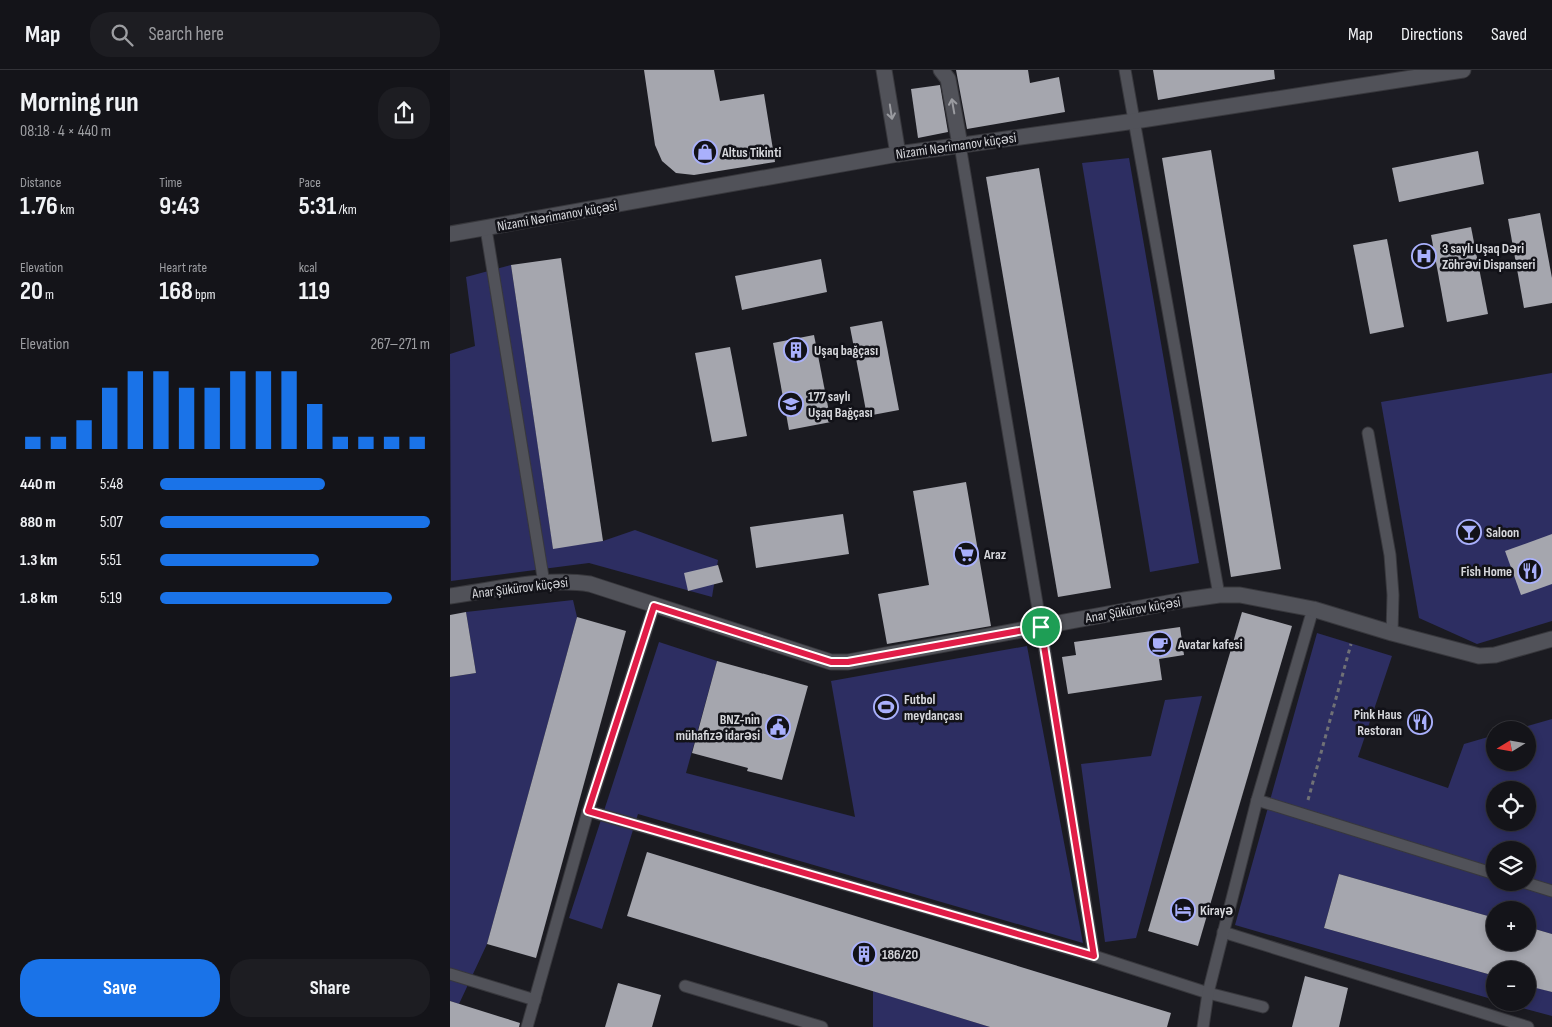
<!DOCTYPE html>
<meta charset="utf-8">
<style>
:root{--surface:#141419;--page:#1d1d22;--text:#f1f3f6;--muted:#9d9ea2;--line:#333338;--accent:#1a73e8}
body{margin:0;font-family:"Sofia Sans Condensed",sans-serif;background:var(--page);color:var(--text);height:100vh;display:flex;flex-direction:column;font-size:19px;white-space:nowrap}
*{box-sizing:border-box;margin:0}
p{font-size:16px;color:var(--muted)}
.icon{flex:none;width:28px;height:28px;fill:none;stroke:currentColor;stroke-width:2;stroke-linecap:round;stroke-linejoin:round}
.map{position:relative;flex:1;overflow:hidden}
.details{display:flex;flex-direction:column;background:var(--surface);width:450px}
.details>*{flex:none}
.needle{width:32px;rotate:259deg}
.tools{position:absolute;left:1036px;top:651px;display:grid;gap:10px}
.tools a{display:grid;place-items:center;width:50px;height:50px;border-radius:50%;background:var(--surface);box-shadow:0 2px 8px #0003,0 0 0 1px var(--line);font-size:25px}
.pin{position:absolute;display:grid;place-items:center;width:42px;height:42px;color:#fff;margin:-21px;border:2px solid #fff;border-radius:50%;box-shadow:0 1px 5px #0007}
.round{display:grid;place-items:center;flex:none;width:52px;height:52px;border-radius:20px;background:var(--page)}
.overview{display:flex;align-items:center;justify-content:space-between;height:85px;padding:0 20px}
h1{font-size:28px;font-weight:700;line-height:38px}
.figures{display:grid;grid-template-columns:repeat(3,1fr);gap:8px;height:85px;padding:5px 20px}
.figures div{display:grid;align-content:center}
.figures b{font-size:25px;font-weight:700}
.figures small{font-size:14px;font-weight:400}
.figures p{font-size:14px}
.chart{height:140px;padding:10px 20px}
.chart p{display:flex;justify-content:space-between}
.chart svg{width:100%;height:90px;margin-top:5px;stroke:var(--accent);stroke-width:6}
.cta{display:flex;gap:10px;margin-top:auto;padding:10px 20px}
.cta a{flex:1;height:58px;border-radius:20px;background:var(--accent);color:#fff;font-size:20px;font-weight:700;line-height:58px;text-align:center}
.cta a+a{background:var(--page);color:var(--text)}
ul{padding:0 20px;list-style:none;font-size:16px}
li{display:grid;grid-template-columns:80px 60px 1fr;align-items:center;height:38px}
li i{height:12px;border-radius:6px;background:var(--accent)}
header{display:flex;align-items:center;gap:30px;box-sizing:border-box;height:70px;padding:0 25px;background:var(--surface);border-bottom:1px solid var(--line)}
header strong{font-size:24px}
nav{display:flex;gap:28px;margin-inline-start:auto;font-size:18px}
.search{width:350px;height:45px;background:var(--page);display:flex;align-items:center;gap:12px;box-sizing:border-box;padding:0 18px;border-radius:20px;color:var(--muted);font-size:19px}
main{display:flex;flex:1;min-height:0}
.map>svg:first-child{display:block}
</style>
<header>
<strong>Map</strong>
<div class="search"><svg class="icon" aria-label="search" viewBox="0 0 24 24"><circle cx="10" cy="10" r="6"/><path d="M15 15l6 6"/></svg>Search here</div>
<nav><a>Map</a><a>Directions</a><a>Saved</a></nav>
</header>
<main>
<section class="details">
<div class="overview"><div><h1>Morning run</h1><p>08:18 · 4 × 440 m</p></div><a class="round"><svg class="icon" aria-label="share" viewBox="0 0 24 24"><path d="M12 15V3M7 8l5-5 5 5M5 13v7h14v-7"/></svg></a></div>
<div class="figures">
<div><p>Distance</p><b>1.76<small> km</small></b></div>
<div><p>Time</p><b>9:43</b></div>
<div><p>Pace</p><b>5:31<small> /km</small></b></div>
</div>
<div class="figures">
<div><p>Elevation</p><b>20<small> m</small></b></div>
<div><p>Heart rate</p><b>168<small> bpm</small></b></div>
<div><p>kcal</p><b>119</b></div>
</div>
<div class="chart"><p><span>Elevation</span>267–271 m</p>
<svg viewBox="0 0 160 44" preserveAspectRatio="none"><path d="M5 44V38M15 44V38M25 44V30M35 44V14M45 44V6M55 44V6M65 44V14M75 44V14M85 44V6M95 44V6M105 44V6M115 44V22M125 44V38M135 44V38M145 44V38M155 44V38"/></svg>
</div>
<ul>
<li><b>440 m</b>5:48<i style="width:61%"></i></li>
<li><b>880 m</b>5:07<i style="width:100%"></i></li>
<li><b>1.3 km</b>5:51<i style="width:59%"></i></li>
<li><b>1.8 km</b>5:19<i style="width:86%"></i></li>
</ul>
<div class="cta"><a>Save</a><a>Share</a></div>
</section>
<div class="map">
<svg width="1102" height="957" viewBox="0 0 1102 957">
<rect width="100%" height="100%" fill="#1b1b21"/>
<g fill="#2d2e62" fill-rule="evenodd">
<path d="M679,88L749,493L700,502L632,93Z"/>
<path d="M61,195L103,478L153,471L185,460L268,490L262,527L139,493L1,511L0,284L25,276L16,207Z"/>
<path d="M1102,303V551L1027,574L969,548L931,332Z"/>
<path d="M123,530L127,547L37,874L9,934L0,931V607L26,603L16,542Z"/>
<path d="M867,563L942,586L908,687L998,718L1014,674L1045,665V692H1078V660H1063L1102,649V864L1078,857V840H1045V848L889,804L874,858L1045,906V930L785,855ZM1045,720H1078V752H1045ZM1045,780H1078V812H1045Z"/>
<path d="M209,572L267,591L236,703L405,747L381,611L577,576L633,873L188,744L152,859L119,848Z"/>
<path d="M752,626L686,868L655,872L631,694L701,686L715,630Z"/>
<path d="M1078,915L1102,922V946L1054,933L1078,932Z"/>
<path d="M423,921L540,957H423Z"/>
</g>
<g fill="#a5a6ae">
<path d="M194,0H264L270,31L314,24L325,92L244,105L226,103L212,91L205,75Z"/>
<path d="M506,0H578L580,13L609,7L615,42L517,59Z"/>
<path d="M703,0H824L825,9L708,30Z"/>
<path d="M490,15L498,62L468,68L461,19Z"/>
<path d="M761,80L831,499L781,507L712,88Z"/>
<path d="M1028,81L1034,114L949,132L942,98Z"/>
<path d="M589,98L661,518L608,527L536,107Z"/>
<path d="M1090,143L1102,208V233L1074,238L1058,149Z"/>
<path d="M1021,157L1038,244L997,252L981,165Z"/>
<path d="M937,169L954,257L920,264L903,175Z"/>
<path d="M111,188L153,471L103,479L61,195Z"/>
<path d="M371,189L377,222L292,240L285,206Z"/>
<path d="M432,251L449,340L417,346L400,257Z"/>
<path d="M364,265L381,352L339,360L323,273Z"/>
<path d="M280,277L297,366L262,372L245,283Z"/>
<path d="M516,412L541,556L437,574L428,524L479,515L463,421Z"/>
<path d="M393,444L399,484L306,498L300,457Z"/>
<path d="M1102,464V514L1071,525L1055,481Z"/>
<path d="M268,495L273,512L238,521L234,503Z"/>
<path d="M16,542L26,603L0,607V545Z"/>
<path d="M792,542L842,556L748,876L698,861Z"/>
<path d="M127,547L176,561L86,888L37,874Z"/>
<path d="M730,557L734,585L709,589L712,610L618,624L612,587L626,585L624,572Z"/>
<path d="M267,591L358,616L332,710L297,701L298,698L242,683Z"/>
<path d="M197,782L721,943L717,957H540L177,846Z"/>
<path d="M889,804L1045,848V872H1078V857L1102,864V922L1078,916V900H1045V906L874,858Z"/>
<path d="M855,906L898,918L889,957H842Z"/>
<path d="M168,913L211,925L202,957H155Z"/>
<path d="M0,931L70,953L69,957H0Z"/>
</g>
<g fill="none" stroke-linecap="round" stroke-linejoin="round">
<defs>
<g id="service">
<path d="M675,0L769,525"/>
<path d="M510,75L591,557L644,886"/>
<path d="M36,159L94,513"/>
<path d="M918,363L940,485L943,525L942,563"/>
<path d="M807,730L1045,804"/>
<path d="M138,741L644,886L758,923L813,937"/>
<path d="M1073,812L1102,821"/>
<path d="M773,862L1078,957"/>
<path d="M0,904L85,930"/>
<path d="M235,916L372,957"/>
<path d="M77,957L138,741L204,536"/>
<path d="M753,957L758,923L807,730L863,539"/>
</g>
<g id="minor">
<path d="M434,0L448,84"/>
<path d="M491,0L498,9L510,75"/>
<path d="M0,164L448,84L685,51L1013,0"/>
<path d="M0,526C42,520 98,507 140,514L381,592H398L734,530L769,525H790L863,539L942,563L1029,586L1045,585L1102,569"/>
</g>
</defs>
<use href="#service" stroke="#38383d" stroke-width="13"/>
<use href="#minor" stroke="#38383d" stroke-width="17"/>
<path stroke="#707176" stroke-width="3" stroke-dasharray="4 4" stroke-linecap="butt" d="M858,730L901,574"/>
<use href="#service" stroke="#515259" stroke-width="11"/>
<use href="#minor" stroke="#515259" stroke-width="15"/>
</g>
<defs><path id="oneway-shaft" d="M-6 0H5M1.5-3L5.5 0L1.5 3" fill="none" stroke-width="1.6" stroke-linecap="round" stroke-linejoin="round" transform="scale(1.25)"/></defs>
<g stroke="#9a9ba0">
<use href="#oneway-shaft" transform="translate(503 36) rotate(-100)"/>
<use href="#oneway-shaft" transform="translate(441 42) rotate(81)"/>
</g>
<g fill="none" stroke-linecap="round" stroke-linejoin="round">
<defs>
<path id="route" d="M204,536L381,592H398L591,557L644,886L138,741Z"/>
</defs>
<use href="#route" stroke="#fff" stroke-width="10"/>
<use href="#route" stroke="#e11d48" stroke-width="6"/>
</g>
<defs>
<symbol id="shop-ring" viewBox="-11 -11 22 22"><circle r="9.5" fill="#121218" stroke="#a9b0fc" stroke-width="1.5"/><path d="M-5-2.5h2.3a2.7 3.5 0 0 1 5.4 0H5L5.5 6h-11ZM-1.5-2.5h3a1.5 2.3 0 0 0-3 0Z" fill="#a9b0fc"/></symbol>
<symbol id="hospital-ring" viewBox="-11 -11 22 22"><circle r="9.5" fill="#121218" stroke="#a9b0fc" stroke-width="1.5"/><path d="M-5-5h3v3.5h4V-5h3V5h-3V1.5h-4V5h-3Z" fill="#a9b0fc"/></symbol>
<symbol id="building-ring" viewBox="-11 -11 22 22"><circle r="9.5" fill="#121218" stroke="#a9b0fc" stroke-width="1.5"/><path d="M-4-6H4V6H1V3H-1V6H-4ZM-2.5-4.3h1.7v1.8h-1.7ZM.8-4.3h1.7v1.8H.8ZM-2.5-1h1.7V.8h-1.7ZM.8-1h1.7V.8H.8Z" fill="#a9b0fc"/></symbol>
<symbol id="school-ring" viewBox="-11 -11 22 22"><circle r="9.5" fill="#121218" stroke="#a9b0fc" stroke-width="1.5"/><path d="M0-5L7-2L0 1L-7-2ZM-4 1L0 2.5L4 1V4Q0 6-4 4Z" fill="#a9b0fc"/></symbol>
<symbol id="bar-ring" viewBox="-11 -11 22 22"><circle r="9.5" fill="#121218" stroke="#a9b0fc" stroke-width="1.5"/><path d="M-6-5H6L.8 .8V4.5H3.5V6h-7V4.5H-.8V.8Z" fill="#a9b0fc"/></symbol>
<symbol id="supermarket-ring" viewBox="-11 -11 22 22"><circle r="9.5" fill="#121218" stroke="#a9b0fc" stroke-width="1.5"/><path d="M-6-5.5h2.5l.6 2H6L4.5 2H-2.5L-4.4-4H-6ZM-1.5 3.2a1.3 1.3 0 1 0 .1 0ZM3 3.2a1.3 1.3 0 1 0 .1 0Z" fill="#a9b0fc"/></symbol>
<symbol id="restaurant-ring" viewBox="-11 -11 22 22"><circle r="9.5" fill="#121218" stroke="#a9b0fc" stroke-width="1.5"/><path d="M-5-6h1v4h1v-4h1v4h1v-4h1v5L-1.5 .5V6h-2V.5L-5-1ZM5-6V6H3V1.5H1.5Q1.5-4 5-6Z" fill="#a9b0fc"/></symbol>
<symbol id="cafe-ring" viewBox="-11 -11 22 22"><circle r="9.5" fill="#121218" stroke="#a9b0fc" stroke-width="1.5"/><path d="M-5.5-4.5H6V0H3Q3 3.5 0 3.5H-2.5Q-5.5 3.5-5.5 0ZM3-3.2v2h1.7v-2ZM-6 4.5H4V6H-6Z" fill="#a9b0fc"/></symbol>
<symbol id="stadium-ring" viewBox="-11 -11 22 22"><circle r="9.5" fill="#121218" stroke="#a9b0fc" stroke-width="1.5"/><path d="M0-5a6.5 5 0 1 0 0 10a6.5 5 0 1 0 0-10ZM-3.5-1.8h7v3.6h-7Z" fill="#a9b0fc"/></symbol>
<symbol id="civic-ring" viewBox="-11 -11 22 22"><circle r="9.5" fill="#121218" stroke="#a9b0fc" stroke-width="1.5"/><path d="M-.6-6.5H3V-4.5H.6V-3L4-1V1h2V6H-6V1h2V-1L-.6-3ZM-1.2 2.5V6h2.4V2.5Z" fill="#a9b0fc"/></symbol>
<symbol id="hotel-ring" viewBox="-11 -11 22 22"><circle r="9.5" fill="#121218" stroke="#a9b0fc" stroke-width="1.5"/><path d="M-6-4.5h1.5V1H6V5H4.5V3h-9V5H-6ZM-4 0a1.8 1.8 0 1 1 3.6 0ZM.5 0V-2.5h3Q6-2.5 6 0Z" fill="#a9b0fc"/></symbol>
</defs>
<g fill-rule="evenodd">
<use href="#shop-ring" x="241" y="68" width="28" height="28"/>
<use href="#hospital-ring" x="960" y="172" width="28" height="28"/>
<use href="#building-ring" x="332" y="266" width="28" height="28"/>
<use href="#school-ring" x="327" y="320" width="28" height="28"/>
<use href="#bar-ring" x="1005" y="448" width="28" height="28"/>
<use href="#supermarket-ring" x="502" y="470" width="28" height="28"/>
<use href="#restaurant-ring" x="1066" y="487" width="28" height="28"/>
<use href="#cafe-ring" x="696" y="560" width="28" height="28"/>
<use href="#stadium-ring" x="422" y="623" width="28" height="28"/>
<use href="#restaurant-ring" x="956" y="638" width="28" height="28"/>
<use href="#civic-ring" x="314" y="643" width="28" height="28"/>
<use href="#hotel-ring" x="719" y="826" width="28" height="28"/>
<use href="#building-ring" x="400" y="870" width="28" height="28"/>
</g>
<g text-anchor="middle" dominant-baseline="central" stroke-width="5" stroke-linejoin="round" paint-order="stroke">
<g font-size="14" fill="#d6d7db" stroke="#121218">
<text transform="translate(506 76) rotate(-8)">Nizami Nərimanov küçəsi</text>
<text transform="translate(107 146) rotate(-10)">Nizami Nərimanov küçəsi</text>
<text transform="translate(70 518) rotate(-7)">Anar Şükürov küçəsi</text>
<text transform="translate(683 540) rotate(-10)">Anar Şükürov küçəsi</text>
</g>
<g font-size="14" font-weight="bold" fill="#d6d7db" stroke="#121218" text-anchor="start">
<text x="272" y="82">Altus Tikinti</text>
<text x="992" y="178">3 saylı Uşaq Dəri<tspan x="992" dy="16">Zöhrəvi Dispanseri</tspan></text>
<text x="364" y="280">Uşaq bağçası</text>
<text x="358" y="326">177 saylı<tspan x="358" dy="16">Uşaq Bağçası</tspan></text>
<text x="1036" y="462">Saloon</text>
<text x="534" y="484">Araz</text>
<text x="1062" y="501" text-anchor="end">Fish Home</text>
<text x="728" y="574">Avatar kafesi</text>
<text x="454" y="629">Futbol<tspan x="454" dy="16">meydançası</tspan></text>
<text x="952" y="644" text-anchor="end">Pink Haus<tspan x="952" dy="16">Restoran</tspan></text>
<text x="310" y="649" text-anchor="end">BNZ-nin<tspan x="310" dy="16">mühafizə idarəsi</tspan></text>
<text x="750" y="840">Kirayə</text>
<text x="432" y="884">186/20</text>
</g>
</g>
</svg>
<div class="tools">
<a><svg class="needle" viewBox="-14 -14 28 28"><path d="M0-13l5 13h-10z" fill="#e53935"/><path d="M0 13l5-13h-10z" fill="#9d9ea2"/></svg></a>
<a><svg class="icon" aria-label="locate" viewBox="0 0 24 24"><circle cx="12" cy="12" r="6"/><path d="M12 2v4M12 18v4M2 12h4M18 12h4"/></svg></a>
<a><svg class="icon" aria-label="layers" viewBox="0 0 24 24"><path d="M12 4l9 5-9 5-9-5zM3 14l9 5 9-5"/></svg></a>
<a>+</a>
<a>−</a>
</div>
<div class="pin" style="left:591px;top:557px;background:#1e9e55"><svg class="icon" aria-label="arrive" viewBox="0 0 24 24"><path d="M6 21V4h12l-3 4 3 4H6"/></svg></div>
</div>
</main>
